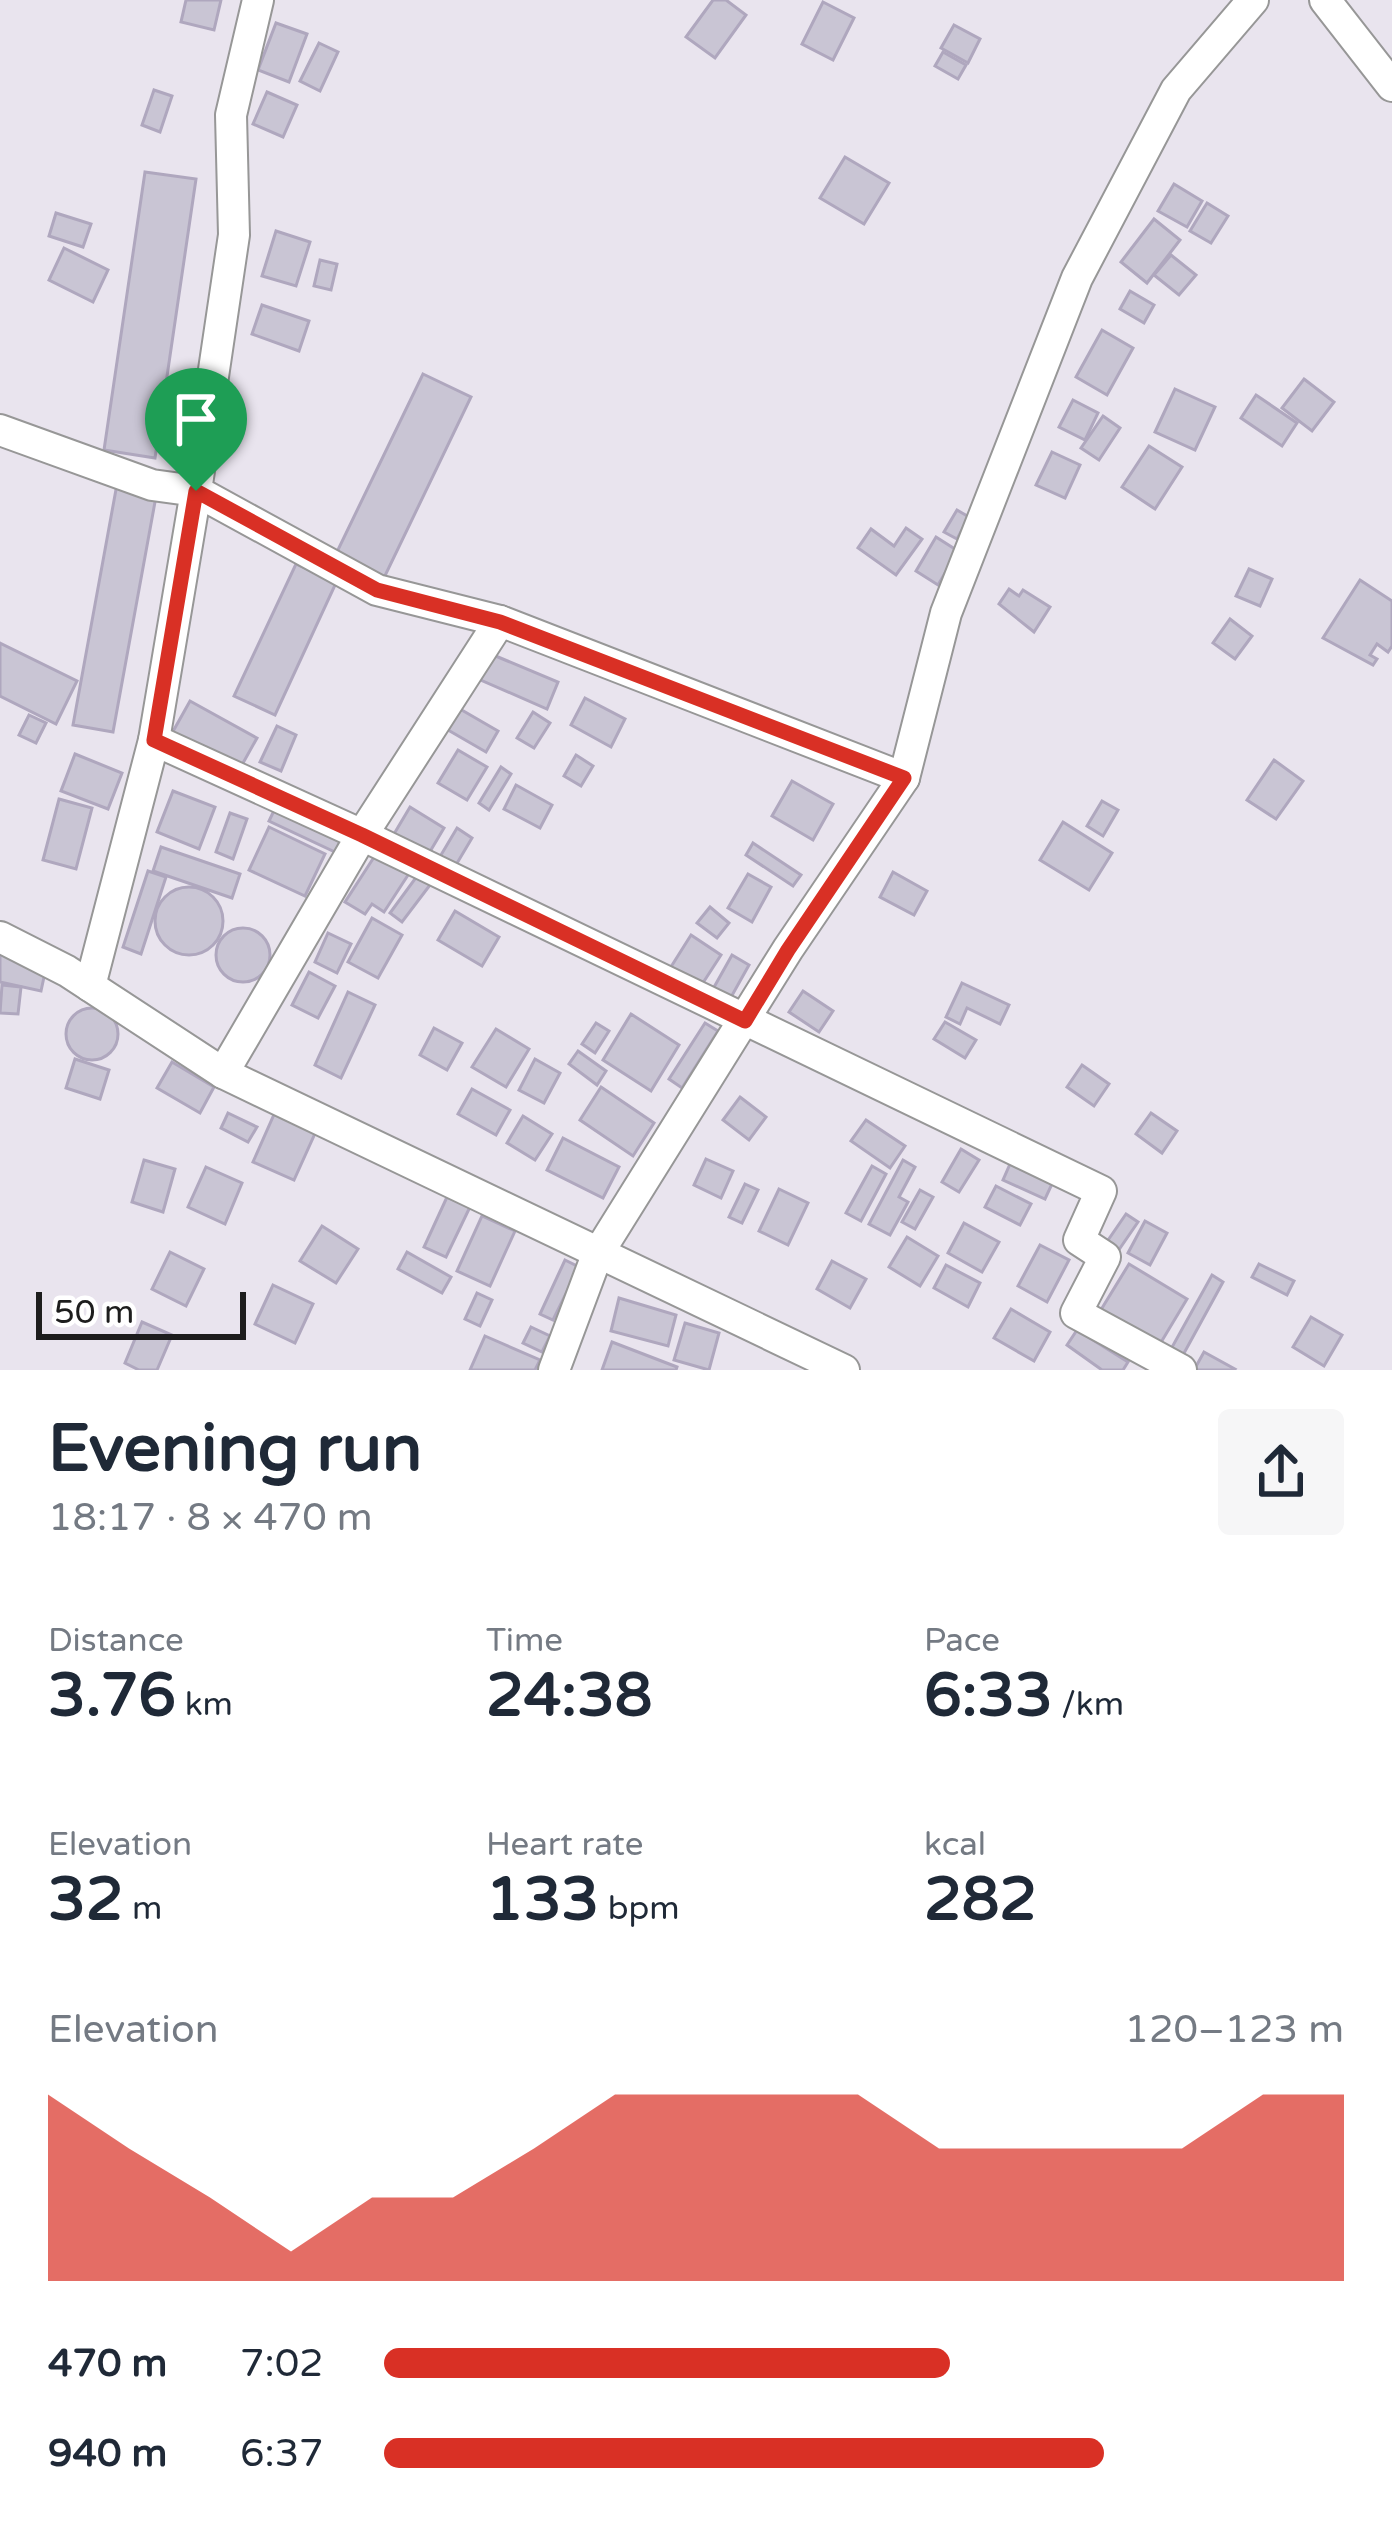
<!DOCTYPE html>
<meta charset="utf-8">
<style>
:root{--surface:#fff;--page:#f6f6f7;--text:#1f2937;--muted:#747a83;--accent:#d93025}
body{margin:0;font-family:"Varela Round",sans-serif;background:var(--page);color:var(--text);height:100vh;display:flex;flex-direction:column;font-size:45px;white-space:nowrap}
*{box-sizing:border-box;margin:0}
p{font-size:39px;color:var(--muted)}
.icon{flex:none;width:66px;height:66px;fill:none;stroke:currentColor;stroke-width:2;stroke-linecap:round;stroke-linejoin:round}
.map{position:relative;height:1370px;overflow:hidden}
.details{display:flex;flex-direction:column;background:var(--surface);flex:1}
.details>*{flex:none}
.scale{position:absolute;left:36px;bottom:30px;width:210px;box-sizing:border-box;padding-left:12px;border:6px solid #1d1d1d;border-top:0;font-size:33px;line-height:42px;white-space:nowrap;color:#1d1d1d;-webkit-text-stroke:9px #fff;paint-order:stroke}
.pin{position:absolute;display:grid;place-items:center;width:102px;height:102px;color:#fff;margin:-123px -51px;border-radius:50% 50% 50% 0;rotate:-45deg;box-shadow:0 0 12px #0007}
.pin .icon{rotate:45deg}
.round{display:grid;place-items:center;flex:none;width:126px;height:126px;border-radius:12px;background:var(--page)}
.head{display:flex;align-items:center;justify-content:space-between;height:204px;padding:0 48px}
h1{font-size:66px;font-weight:800;line-height:90px}
.figures{display:grid;grid-template-columns:repeat(3,1fr);gap:18px;height:204px;padding:12px 48px}
.figures div{display:grid;align-content:center}
.figures b{font-size:60px;font-weight:800}
.figures small{font-size:33px;font-weight:400}
.figures p{font-size:33px}
.chart{height:336px;padding:24px 48px}
.chart p{display:flex;justify-content:space-between}
.chart svg{width:100%;height:216px;margin-top:12px;fill:var(--accent);opacity:.7}
ul{padding:0 48px;list-style:none;font-size:39px}
li{display:grid;grid-template-columns:192px 144px 1fr;align-items:center;height:90px}
li i{height:30px;border-radius:15px;background:var(--accent)}
.map>svg:first-child{display:block}
</style>
<div class="map">
<svg width="1392" height="1370" viewBox="0 0 1392 1370">
<rect width="100%" height="100%" fill="#e9e4ee"/>
<g fill="#c9c5d4" stroke="#afa7be" stroke-width="3">
<path d="M186,0H221L214,30L181,22Z"/>
<path d="M713,0H726L746,15L715,58L686,37Z"/>
<path d="M823,2L854,18L833,60L802,44Z"/>
<path d="M276,23L307,34L289,82L258,70Z"/>
<path d="M954,25L980,39L968,63L941,48Z"/>
<path d="M319,43L338,52L320,91L300,81Z"/>
<path d="M943,52L966,65L958,79L935,66Z"/>
<path d="M154,90L172,96L160,132L142,125Z"/>
<path d="M267,92L297,105L283,137L253,124Z"/>
<path d="M845,157L889,183L864,224L820,198Z"/>
<path d="M145,172L196,179L155,458L104,450Z"/>
<path d="M1174,184L1202,201L1187,227L1158,211Z"/>
<path d="M1207,203L1228,216L1211,243L1190,231Z"/>
<path d="M56,213L91,224L83,247L49,236Z"/>
<path d="M1154,219L1180,240L1147,283L1121,262Z"/>
<path d="M276,231L310,242L296,286L262,276Z"/>
<path d="M64,248L108,270L93,302L49,280Z"/>
<path d="M1171,255L1196,275L1179,295L1154,275Z"/>
<path d="M320,260L337,264L331,290L314,286Z"/>
<path d="M1130,291L1154,305L1144,323L1120,309Z"/>
<path d="M262,305L309,321L299,351L252,334Z"/>
<path d="M1102,330L1133,348L1107,395L1076,377Z"/>
<path d="M423,374L471,397L382,582L334,558Z"/>
<path d="M1304,379L1334,402L1312,431L1282,408Z"/>
<path d="M1175,389L1215,407L1195,450L1155,432Z"/>
<path d="M1256,395L1297,423L1282,446L1241,418Z"/>
<path d="M1073,400L1098,413L1085,440L1059,427Z"/>
<path d="M1103,416L1120,428L1099,460L1081,448Z"/>
<path d="M1149,446L1182,467L1155,509L1122,487Z"/>
<path d="M1052,452L1080,465L1065,498L1036,485Z"/>
<path d="M117,484L157,491L113,732L73,725Z"/>
<path d="M957,510L969,517L957,539L944,532Z"/>
<path d="M906,528L922,539L896,575L858,548L871,529L894,546Z"/>
<path d="M936,537L958,551L938,585L916,571Z"/>
<path d="M296,564L336,583L275,715L234,696Z"/>
<path d="M1249,569L1272,579L1260,606L1236,596Z"/>
<path d="M1360,580L1392,601V646L1388,652L1377,644L1370,655L1377,659L1373,665L1323,638Z"/>
<path d="M1009,589L1019,596L1023,590L1050,607L1034,632L999,604Z"/>
<path d="M1230,619L1252,636L1235,659L1213,643Z"/>
<path d="M0,643L77,681L56,724L0,696Z"/>
<path d="M486,652L558,682L547,709L476,678Z"/>
<path d="M585,698L625,719L611,747L571,725Z"/>
<path d="M190,701L257,738L238,772L171,735Z"/>
<path d="M460,709L498,731L486,752L448,730Z"/>
<path d="M533,712L550,723L534,748L517,738Z"/>
<path d="M29,715L46,723L36,743L19,735Z"/>
<path d="M277,726L296,735L281,771L260,762Z"/>
<path d="M458,750L487,767L467,800L438,783Z"/>
<path d="M75,754L122,773L108,809L61,791Z"/>
<path d="M576,755L593,766L581,786L564,776Z"/>
<path d="M1274,760L1303,781L1276,819L1247,800Z"/>
<path d="M501,767L511,774L489,810L479,803Z"/>
<path d="M792,781L833,804L813,840L772,816Z"/>
<path d="M516,785L552,805L540,828L504,809Z"/>
<path d="M173,791L215,807L199,849L157,832Z"/>
<path d="M59,799L92,808L76,869L43,860Z"/>
<path d="M279,800L345,831L335,852L269,821Z"/>
<path d="M1102,801L1118,810L1103,836L1087,826Z"/>
<path d="M410,807L444,828L425,860L391,839Z"/>
<path d="M230,813L247,819L233,859L216,852Z"/>
<path d="M1063,822L1112,853L1089,890L1040,860Z"/>
<path d="M269,827L325,854L305,896L249,870Z"/>
<path d="M457,828L472,838L453,870L438,860Z"/>
<path d="M753,843L801,875L793,886L746,855Z"/>
<path d="M161,847L240,874L232,898L153,871Z"/>
<path d="M378,851L410,872L384,912L372,904L365,914L345,902Z"/>
<path d="M148,871L166,877L141,954L123,947Z"/>
<path d="M420,872L433,881L402,922L390,913Z"/>
<path d="M893,872L927,891L914,915L880,897Z"/>
<path d="M748,874L771,887L752,922L728,908Z"/>
<circle cx="189" cy="921" r="34"/>
<path d="M710,907L729,923L717,938L697,923Z"/>
<path d="M455,911L499,937L482,966L438,940Z"/>
<path d="M372,918L402,935L378,978L348,962Z"/>
<circle cx="243" cy="955" r="27"/>
<path d="M328,933L351,944L337,973L315,962Z"/>
<path d="M691,935L721,955L699,989L669,970Z"/>
<path d="M0,953L47,963L41,991L0,982Z"/>
<path d="M732,955L749,965L730,999L713,989Z"/>
<path d="M309,972L335,986L318,1018L292,1005Z"/>
<path d="M962,983L1009,1005L1000,1024L967,1008L960,1024L946,1017Z"/>
<path d="M2,985L21,987L18,1014L0,1013Z"/>
<path d="M803,991L833,1011L819,1032L789,1012Z"/>
<path d="M348,992L375,1005L341,1078L315,1065Z"/>
<circle cx="92" cy="1034" r="26"/>
<path d="M631,1014L679,1045L651,1091L603,1060Z"/>
<path d="M945,1022L976,1040L965,1058L934,1039Z"/>
<path d="M596,1023L609,1031L595,1053L582,1044Z"/>
<path d="M705,1023L718,1031L682,1088L669,1079Z"/>
<path d="M434,1028L462,1043L447,1070L420,1055Z"/>
<path d="M496,1029L529,1049L506,1087L472,1067Z"/>
<path d="M578,1051L606,1071L597,1085L569,1064Z"/>
<path d="M75,1059L109,1070L100,1099L66,1088Z"/>
<path d="M535,1059L560,1073L544,1103L519,1090Z"/>
<path d="M172,1062L214,1087L200,1113L157,1088Z"/>
<path d="M1082,1065L1109,1084L1094,1106L1067,1087Z"/>
<path d="M601,1087L654,1123L633,1156L580,1120Z"/>
<path d="M472,1089L510,1110L496,1135L458,1114Z"/>
<path d="M740,1097L766,1117L749,1140L723,1120Z"/>
<path d="M276,1110L317,1129L294,1180L253,1162Z"/>
<path d="M228,1113L257,1127L248,1142L221,1128Z"/>
<path d="M1151,1113L1177,1131L1162,1153L1136,1134Z"/>
<path d="M523,1116L552,1134L535,1160L507,1143Z"/>
<path d="M866,1120L905,1146L890,1168L851,1141Z"/>
<path d="M563,1138L619,1167L603,1198L547,1170Z"/>
<path d="M961,1149L979,1160L959,1192L942,1182Z"/>
<path d="M706,1159L733,1171L721,1198L694,1185Z"/>
<path d="M144,1160L175,1169L163,1212L132,1202Z"/>
<path d="M903,1160L915,1167L899,1197L908,1202L890,1235L869,1224Z"/>
<path d="M1010,1164L1052,1184L1045,1199L1003,1180Z"/>
<path d="M872,1166L886,1174L861,1221L846,1213Z"/>
<path d="M206,1167L242,1183L225,1224L188,1207Z"/>
<path d="M745,1184L758,1190L742,1223L729,1217Z"/>
<path d="M996,1186L1031,1204L1020,1225L985,1207Z"/>
<path d="M779,1189L808,1203L788,1245L759,1231Z"/>
<path d="M920,1190L933,1197L915,1229L902,1222Z"/>
<path d="M447,1197L470,1207L446,1257L424,1247Z"/>
<path d="M1126,1214L1138,1222L1116,1254L1104,1246Z"/>
<path d="M482,1216L515,1231L490,1286L457,1271Z"/>
<path d="M1145,1221L1167,1233L1150,1265L1128,1253Z"/>
<path d="M964,1223L999,1242L982,1272L948,1253Z"/>
<path d="M322,1226L358,1249L336,1283L300,1261Z"/>
<path d="M907,1237L938,1256L920,1286L889,1267Z"/>
<path d="M1040,1245L1069,1260L1047,1302L1018,1286Z"/>
<path d="M170,1252L204,1269L186,1306L152,1289Z"/>
<path d="M407,1252L451,1277L442,1293L398,1269Z"/>
<path d="M565,1260L579,1267L553,1320L540,1314Z"/>
<path d="M832,1261L866,1279L850,1308L817,1289Z"/>
<path d="M1129,1264L1187,1299L1157,1349L1099,1313Z"/>
<path d="M1259,1264L1294,1281L1287,1295L1252,1277Z"/>
<path d="M946,1265L980,1283L968,1307L934,1288Z"/>
<path d="M1212,1275L1223,1282L1183,1355L1171,1349Z"/>
<path d="M273,1285L313,1304L295,1343L255,1324Z"/>
<path d="M477,1293L492,1300L480,1326L465,1319Z"/>
<path d="M619,1298L676,1315L668,1346L611,1331Z"/>
<path d="M1011,1309L1050,1332L1034,1361L994,1338Z"/>
<path d="M1311,1317L1342,1335L1324,1366L1293,1347Z"/>
<path d="M142,1322L172,1335L157,1370H139L125,1363Z"/>
<path d="M685,1323L719,1333L709,1370L674,1360Z"/>
<path d="M531,1327L550,1336L542,1352L523,1343Z"/>
<path d="M1077,1330L1128,1362L1123,1370H1102L1067,1345Z"/>
<path d="M485,1336L540,1360L535,1370H470Z"/>
<path d="M612,1342L677,1367L676,1370H602Z"/>
<path d="M1204,1352L1235,1369L1234,1370H1194Z"/>
</g>
<g fill="none" stroke-linecap="round" stroke-linejoin="round">
<defs>
<g id="minor">
<path d="M258,0L231,115L234,235L196,491L377,590L500,621L904,778"/>
<path d="M1325,0L1392,86"/>
<path d="M0,430L152,485L196,491L154,740L90,986"/>
<path d="M154,740L362,835L1101,1191L1079,1240L1105,1257L1076,1313L1181,1370"/>
<path d="M0,937L67,971L223,1073L844,1370"/>
<path d="M223,1073L362,835L500,621"/>
<path d="M554,1370L597,1255L788,949L904,778L946,613L1077,278L1176,90L1253,0"/>
</g>
</defs>
<use href="#minor" stroke="#979797" stroke-width="34"/>
<use href="#minor" stroke="#fff" stroke-width="30"/>
</g>
<g fill="none" stroke-linecap="round" stroke-linejoin="round">
<defs>
<path id="route" d="M196,491L377,590L500,622L904,778L788,950L745,1021L362,835L154,740Z"/>
</defs>
<use href="#route" stroke="#fff" stroke-width="24"/>
<use href="#route" stroke="#d93025" stroke-width="15"/>
</g>
</svg>
<div class="scale">50 m</div>
<div class="pin" style="left:196px;top:491px;background:#1e9e55"><svg class="icon" aria-label="arrive" viewBox="0 0 24 24"><path d="M6 21V4h12l-3 4 3 4H6"/></svg></div>
</div>
<section class="details">
<div class="head"><div><h1>Evening run</h1><p>18:17 · 8 × 470 m</p></div><a class="round"><svg class="icon" aria-label="share" viewBox="0 0 24 24"><path d="M12 15V3M7 8l5-5 5 5M5 13v7h14v-7"/></svg></a></div>
<div class="figures">
<div><p>Distance</p><b>3.76<small> km</small></b></div>
<div><p>Time</p><b>24:38</b></div>
<div><p>Pace</p><b>6:33<small> /km</small></b></div>
</div>
<div class="figures">
<div><p>Elevation</p><b>32<small> m</small></b></div>
<div><p>Heart rate</p><b>133<small> bpm</small></b></div>
<div><p>kcal</p><b>282</b></div>
</div>
<div class="chart"><p><span>Elevation</span>120–123 m</p>
<svg viewBox="0 0 160 44" preserveAspectRatio="none"><path d="M0 44V6L10 17L20 27L30 38L40 27L50 27L60 17L70 6L80 6L90 6L100 6L110 17L120 17L130 17L140 17L150 6L160 6V44z"/></svg>
</div>
<ul>
<li><b>470 m</b>7:02<i style="width:59%"></i></li>
<li><b>940 m</b>6:37<i style="width:75%"></i></li>
</ul>
</section>
